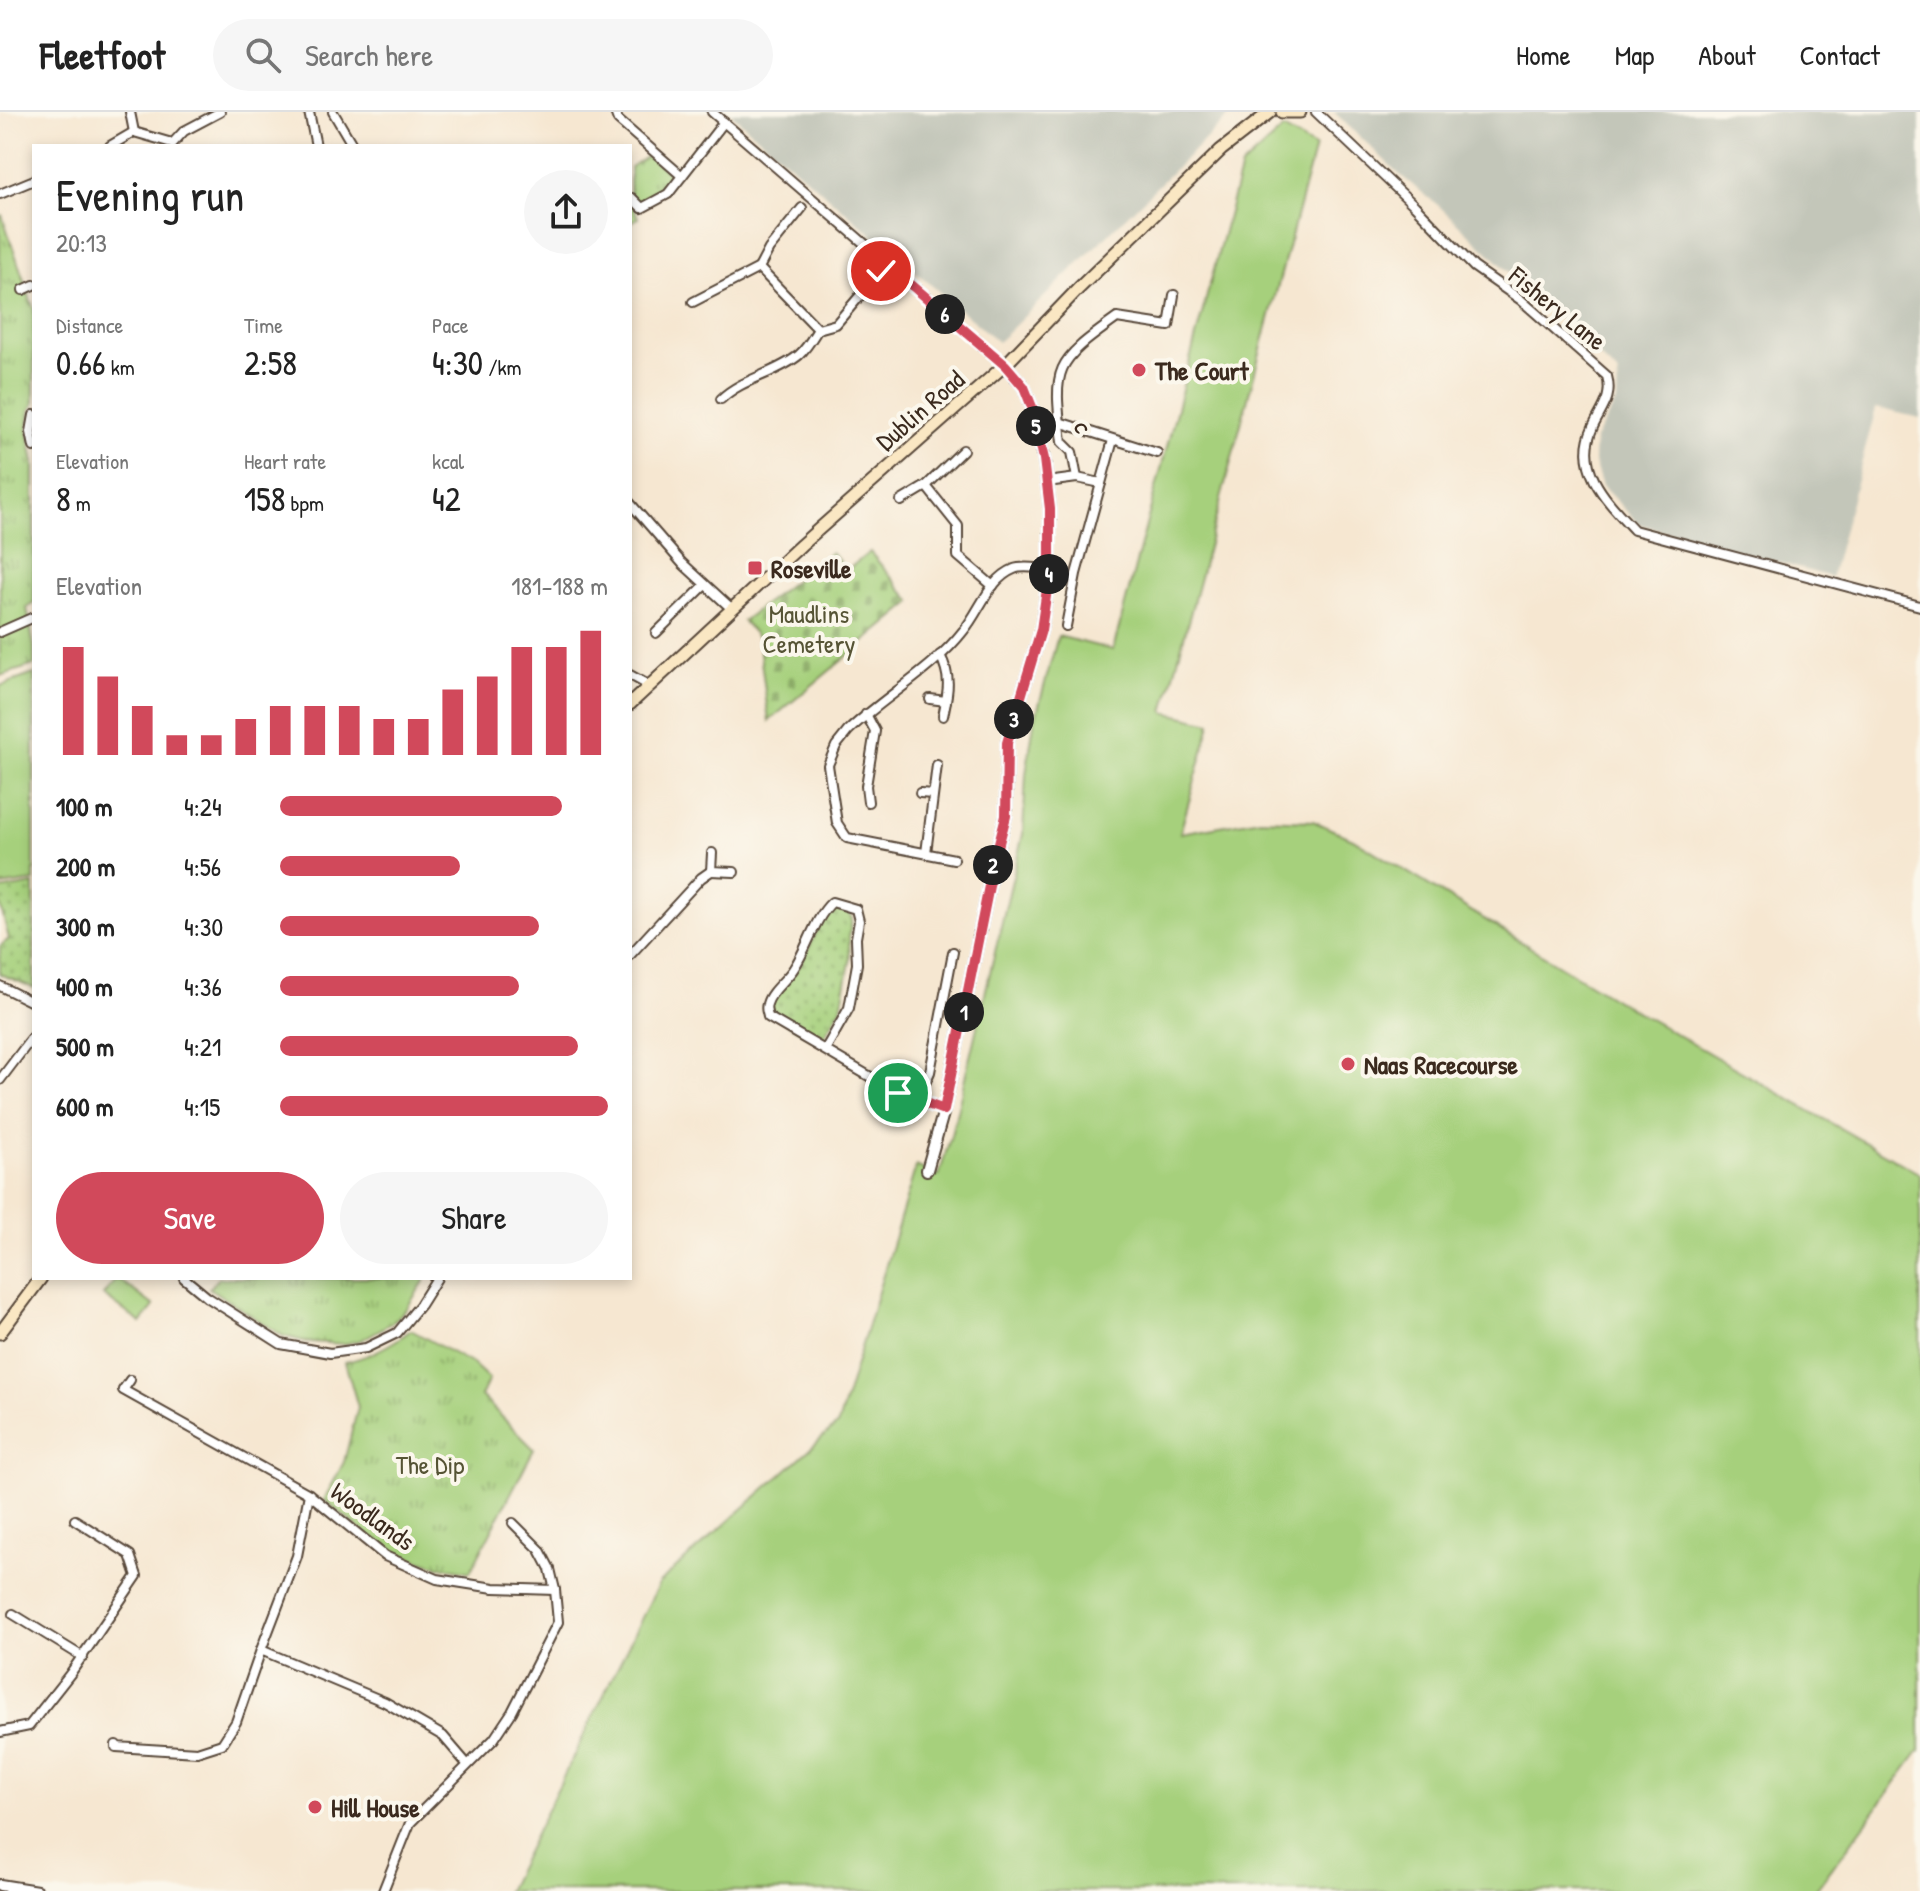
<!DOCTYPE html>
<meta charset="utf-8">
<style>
:root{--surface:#fff;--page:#f6f6f6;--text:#222;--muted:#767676;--line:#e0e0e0;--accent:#d1495b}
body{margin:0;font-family:"Patrick Hand",sans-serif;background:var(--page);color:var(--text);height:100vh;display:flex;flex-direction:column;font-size:30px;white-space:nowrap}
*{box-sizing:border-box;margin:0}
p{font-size:26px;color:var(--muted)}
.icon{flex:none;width:44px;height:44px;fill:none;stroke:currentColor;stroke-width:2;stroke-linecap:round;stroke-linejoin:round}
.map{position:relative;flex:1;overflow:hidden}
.details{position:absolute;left:32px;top:32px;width:600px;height:1136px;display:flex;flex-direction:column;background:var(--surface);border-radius:0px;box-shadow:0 4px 12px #0003}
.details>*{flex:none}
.pin{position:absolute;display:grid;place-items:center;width:68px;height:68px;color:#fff;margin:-34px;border:4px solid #fff;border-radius:50%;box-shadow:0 2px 8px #0007}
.km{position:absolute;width:40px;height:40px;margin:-20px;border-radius:50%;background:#222;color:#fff;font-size:22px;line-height:40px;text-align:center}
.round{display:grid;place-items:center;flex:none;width:84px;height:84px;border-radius:42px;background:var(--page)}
.head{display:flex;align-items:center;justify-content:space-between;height:136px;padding:0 24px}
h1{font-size:44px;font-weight:600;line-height:60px}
.figures{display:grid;grid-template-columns:repeat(3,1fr);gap:12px;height:136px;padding:8px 24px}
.figures div{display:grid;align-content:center}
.figures b{font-size:34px;font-weight:600}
.figures small{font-size:22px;font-weight:400}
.figures p{font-size:22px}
.chart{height:224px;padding:16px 24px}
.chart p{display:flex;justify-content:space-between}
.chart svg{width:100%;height:144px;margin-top:8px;stroke:var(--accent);stroke-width:6}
.cta{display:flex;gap:16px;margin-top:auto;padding:16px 24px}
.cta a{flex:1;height:92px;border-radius:48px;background:var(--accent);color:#fff;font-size:32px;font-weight:600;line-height:92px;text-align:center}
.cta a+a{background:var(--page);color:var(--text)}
ul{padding:0 24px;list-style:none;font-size:26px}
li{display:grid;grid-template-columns:128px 96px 1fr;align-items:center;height:60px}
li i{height:20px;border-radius:10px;background:var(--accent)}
header{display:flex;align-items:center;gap:48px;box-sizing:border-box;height:112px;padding:0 40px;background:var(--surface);border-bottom:2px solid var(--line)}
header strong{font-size:38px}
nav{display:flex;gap:44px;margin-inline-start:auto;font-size:28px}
.search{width:560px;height:72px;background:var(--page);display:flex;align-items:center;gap:20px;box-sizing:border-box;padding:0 28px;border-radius:44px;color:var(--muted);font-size:30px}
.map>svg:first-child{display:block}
</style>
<header>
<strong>Fleetfoot</strong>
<div class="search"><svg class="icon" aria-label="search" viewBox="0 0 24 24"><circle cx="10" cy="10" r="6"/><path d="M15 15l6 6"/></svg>Search here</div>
<nav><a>Home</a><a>Map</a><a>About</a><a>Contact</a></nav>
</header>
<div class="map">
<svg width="1920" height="1779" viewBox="0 0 1920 1779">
<defs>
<pattern id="grass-dots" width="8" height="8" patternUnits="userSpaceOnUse" patternTransform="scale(2)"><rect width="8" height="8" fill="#a6d07b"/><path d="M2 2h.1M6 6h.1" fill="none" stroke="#88a964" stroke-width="1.8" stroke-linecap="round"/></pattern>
<pattern id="cemetery-stones" width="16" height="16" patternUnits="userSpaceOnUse" patternTransform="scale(2)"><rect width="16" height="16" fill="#a6d07b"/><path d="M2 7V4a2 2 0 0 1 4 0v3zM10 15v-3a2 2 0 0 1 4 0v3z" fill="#88a964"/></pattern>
<pattern id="park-tufts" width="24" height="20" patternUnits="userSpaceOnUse" patternTransform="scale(2)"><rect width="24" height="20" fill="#a6d07b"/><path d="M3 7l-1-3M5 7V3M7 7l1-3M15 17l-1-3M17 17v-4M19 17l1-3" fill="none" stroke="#88a964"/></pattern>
</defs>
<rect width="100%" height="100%" fill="#fbf7ec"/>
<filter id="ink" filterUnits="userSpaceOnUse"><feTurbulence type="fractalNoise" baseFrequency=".0125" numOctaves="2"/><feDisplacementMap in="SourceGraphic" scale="16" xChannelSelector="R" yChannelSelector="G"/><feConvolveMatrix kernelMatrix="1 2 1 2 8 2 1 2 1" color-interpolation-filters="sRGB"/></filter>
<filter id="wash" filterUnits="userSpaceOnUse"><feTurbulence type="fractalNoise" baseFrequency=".006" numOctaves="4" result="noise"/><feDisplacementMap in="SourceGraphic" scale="32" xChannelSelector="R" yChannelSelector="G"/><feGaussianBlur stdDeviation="1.8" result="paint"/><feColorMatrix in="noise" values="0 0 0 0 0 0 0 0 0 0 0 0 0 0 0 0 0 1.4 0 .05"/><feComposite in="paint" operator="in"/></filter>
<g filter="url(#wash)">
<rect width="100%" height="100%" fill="#f6e7d1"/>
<g fill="#c3c6b9">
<path d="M729,0H1233L998,230Z"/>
<path d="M1334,0H1920V306L1876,296L1831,465L1639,412L1602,374L1594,350L1595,327L1617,289L1618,262L1439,94L1399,62Z"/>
</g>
<g fill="url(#grass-dots)" stroke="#707d4c" stroke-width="2">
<path d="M34,772V876L0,862V834L9,827L0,792V778Z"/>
<path d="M831,797L849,800L852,807L849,825L850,850L841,896L821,929L813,927L770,901C770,884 791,867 800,853C811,837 819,807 831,797Z"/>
</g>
<path fill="url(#cemetery-stones)" stroke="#707d4c" stroke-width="2" d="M831,440L847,458L870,440L912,490L769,609L758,526L743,509Z"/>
<g fill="url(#park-tufts)" stroke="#707d4c" stroke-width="2">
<path d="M648,44L668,60L669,71C658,83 646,84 634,95L638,106L630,111V55Z"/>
<path d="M2,103L34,198V292L30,299L28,317L34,351V491L27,496L34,535V553L0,564V104Z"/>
<path d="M219,1166H423L425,1168L406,1197L393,1210L361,1228L344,1232L307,1230L283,1224L209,1176Z"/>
<path d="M411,1218L474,1253L489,1267L481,1284L534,1337L470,1460L438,1454L387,1439L324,1388L344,1350L358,1295L345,1250C370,1245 391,1233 411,1218Z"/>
</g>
<g fill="#a6d07b" stroke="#707d4c" stroke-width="2">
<path d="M1283,17L1315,35L1164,600L1211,611L1180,721L1260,707L1313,709L1353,727L1618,889L1920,1062V1638L1815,1779H507L659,1471L838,1312L916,1054L939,1064L953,1016L1023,722L1026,662L1034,611L1058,524L1113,538L1241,55Z"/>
<path d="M34,562V769L0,774V574Z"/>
<path d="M117,1166L154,1194L141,1211L103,1183Z"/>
</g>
</g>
<g filter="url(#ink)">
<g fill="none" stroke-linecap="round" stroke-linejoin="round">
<defs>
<g id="minor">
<path d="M130,0L134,20"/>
<path d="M309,0L316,34"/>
<path d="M333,0L353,34"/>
<path d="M615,0L618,8L682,64"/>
<path d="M712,0L1005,253"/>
<path d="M1316,0L1415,94L1474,155L1521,188L1607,264C1613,286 1602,296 1593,315C1573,357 1608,390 1634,418L1920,494"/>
<path d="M172,32L184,19L220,0"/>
<path d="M110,34L134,20L172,31"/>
<path d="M0,82L34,68"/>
<path d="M632,86L642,96L668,82L724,10"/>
<path d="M759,156L769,137L802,96"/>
<path d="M23,178L34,173"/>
<path d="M693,190L759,156L818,217"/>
<path d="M721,287C743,266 776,262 799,243C807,236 813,225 818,217L836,212L887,152"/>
<path d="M34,303L31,320L34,335"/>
<path d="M1059,310L1157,341"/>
<path d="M1077,366L1072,340L1062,330C1053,254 1054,251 1117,206L1169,214L1174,183"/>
<path d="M1047,370L1077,366L1101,371"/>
<path d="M926,374L958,414V444L993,474"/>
<path d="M901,389L926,374L963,338"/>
<path d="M630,391L682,451L732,497"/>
<path d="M1066,514L1076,462L1113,328"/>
<path d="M0,520L34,505"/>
<path d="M656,521L705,473"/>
<path d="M940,543C952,566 948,580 943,604"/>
<path d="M630,563L650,574"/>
<path d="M930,587L946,589"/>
<path d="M866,602L875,619L866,674L868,690"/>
<path d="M920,681L933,682"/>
<path d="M712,741L711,759L734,760"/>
<path d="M926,741L937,653"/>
<path d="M954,747L847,726L837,711L828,653L836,634L848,619C885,584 933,558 964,518C980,499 989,467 1014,457C1023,453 1040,457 1050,457"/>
<path d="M630,843L701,766L711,759"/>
<path d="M0,874L34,891"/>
<path d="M825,938L849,896L857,852L856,826L859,809L856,797L832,790C814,807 808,835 794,856C787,868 770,879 767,892C765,897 767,899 768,905L898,981L944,998"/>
<path d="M0,968L34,923"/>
<path d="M918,987L930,960L953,840"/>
<path d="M184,1166L207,1185L281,1232L330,1241L366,1236L397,1221L420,1193L437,1166"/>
<path d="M130,1268L123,1278L309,1382L385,1444L437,1467L494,1476L555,1478"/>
<path d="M13,1502L83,1545"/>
<path d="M261,1538L297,1444L309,1382"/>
<path d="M0,1620L29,1614L70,1562L137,1464L130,1443L75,1408"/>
<path d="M116,1633V1635L197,1640L222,1632L236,1610L261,1538L385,1590L443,1624L467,1652"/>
<path d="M383,1779L410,1711L494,1627L512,1600L558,1510L555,1478L550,1457L540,1438L513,1411"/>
</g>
<g id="tertiary">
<path d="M927,1058L944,998L993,754L1006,704L1007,631L1041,518L1050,457V397L1044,347L1032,295L1024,275L1005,253"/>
<path d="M0,1773L37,1779"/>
</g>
<g id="secondary">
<path d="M1282,0H1300"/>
<path d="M630,592L801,433L1005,253L1079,176L1221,38L1270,0"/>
<path d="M0,1221L41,1166"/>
</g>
</defs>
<use href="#minor" stroke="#574639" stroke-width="12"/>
<use href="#tertiary" stroke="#574639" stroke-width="14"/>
<use href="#secondary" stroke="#574639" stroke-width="15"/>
<use href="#minor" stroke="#fff" stroke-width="8"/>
<use href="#tertiary" stroke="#fff" stroke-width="10"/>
<use href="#secondary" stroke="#fae7c3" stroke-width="11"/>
</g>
</g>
<g fill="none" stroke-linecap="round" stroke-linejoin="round" filter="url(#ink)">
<defs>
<path id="route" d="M881,159L887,152L1005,253L1024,275L1032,295L1044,347L1050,397V457L1041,518L1007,631L1006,704L993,754L944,998L898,981"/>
</defs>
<use href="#route" stroke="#fff" stroke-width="16"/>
<use href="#route" stroke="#d1495b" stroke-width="10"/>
</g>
<g fill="#d1495b" stroke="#fbf7ec" stroke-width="3">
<circle cx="1139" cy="258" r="8"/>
<rect x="747" y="448" width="16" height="16" rx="4"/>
<circle cx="1348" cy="952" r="8"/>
<circle cx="315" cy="1695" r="8"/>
</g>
<g text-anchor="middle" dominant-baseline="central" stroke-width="8" stroke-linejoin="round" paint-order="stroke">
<g font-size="26" fill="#3b2a1e" stroke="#fbf7ec">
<text transform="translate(1558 196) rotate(39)">Fishery Lane</text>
<text transform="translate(920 298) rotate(-41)">Dublin Road</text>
<text transform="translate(1084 315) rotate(71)">c</text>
<text transform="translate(373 1404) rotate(36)">Woodlands</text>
</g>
<g font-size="26" font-weight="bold" fill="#3b2a1e" stroke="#fbf7ec" text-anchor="start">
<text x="1155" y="258">The Court</text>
<text x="771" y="456">Roseville</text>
<text x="1364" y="952">Naas Racecourse</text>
<text x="331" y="1695">Hill House</text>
</g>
<g font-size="26" fill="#565435" stroke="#fbf7ec">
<text x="809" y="501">Maudlins<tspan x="809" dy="30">Cemetery</tspan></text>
<text x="430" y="1352">The Dip</text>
</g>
</g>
</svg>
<div class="pin" style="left:898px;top:981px;background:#1e9e55"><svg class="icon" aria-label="arrive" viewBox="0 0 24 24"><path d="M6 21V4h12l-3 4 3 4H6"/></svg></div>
<div class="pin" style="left:881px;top:159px;background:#d93025"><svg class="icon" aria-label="check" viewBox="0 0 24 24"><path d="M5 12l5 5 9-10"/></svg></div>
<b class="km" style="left:964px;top:900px">1</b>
<b class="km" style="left:993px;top:753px">2</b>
<b class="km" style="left:1014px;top:607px">3</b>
<b class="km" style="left:1049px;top:462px">4</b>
<b class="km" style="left:1036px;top:314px">5</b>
<b class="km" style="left:945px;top:202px">6</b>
<section class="details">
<div class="head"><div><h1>Evening run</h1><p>20:13</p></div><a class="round"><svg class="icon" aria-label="share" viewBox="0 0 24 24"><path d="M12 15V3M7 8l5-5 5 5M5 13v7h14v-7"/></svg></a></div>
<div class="figures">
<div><p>Distance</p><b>0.66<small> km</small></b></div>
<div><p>Time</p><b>2:58</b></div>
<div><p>Pace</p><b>4:30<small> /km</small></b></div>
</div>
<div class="figures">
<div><p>Elevation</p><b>8<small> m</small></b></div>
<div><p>Heart rate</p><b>158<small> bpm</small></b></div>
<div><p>kcal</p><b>42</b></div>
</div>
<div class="chart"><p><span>Elevation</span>181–188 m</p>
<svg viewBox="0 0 160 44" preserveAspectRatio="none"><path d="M5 44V11M15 44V20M25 44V29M35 44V38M45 44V38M55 44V33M65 44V29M75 44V29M85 44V29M95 44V33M105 44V33M115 44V24M125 44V20M135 44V11M145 44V11M155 44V6"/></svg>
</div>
<ul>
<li><b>100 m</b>4:24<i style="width:86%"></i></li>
<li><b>200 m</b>4:56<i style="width:55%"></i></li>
<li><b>300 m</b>4:30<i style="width:79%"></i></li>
<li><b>400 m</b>4:36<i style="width:73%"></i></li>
<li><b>500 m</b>4:21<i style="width:91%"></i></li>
<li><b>600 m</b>4:15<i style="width:100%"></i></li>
</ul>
<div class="cta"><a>Save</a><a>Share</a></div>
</section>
</div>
